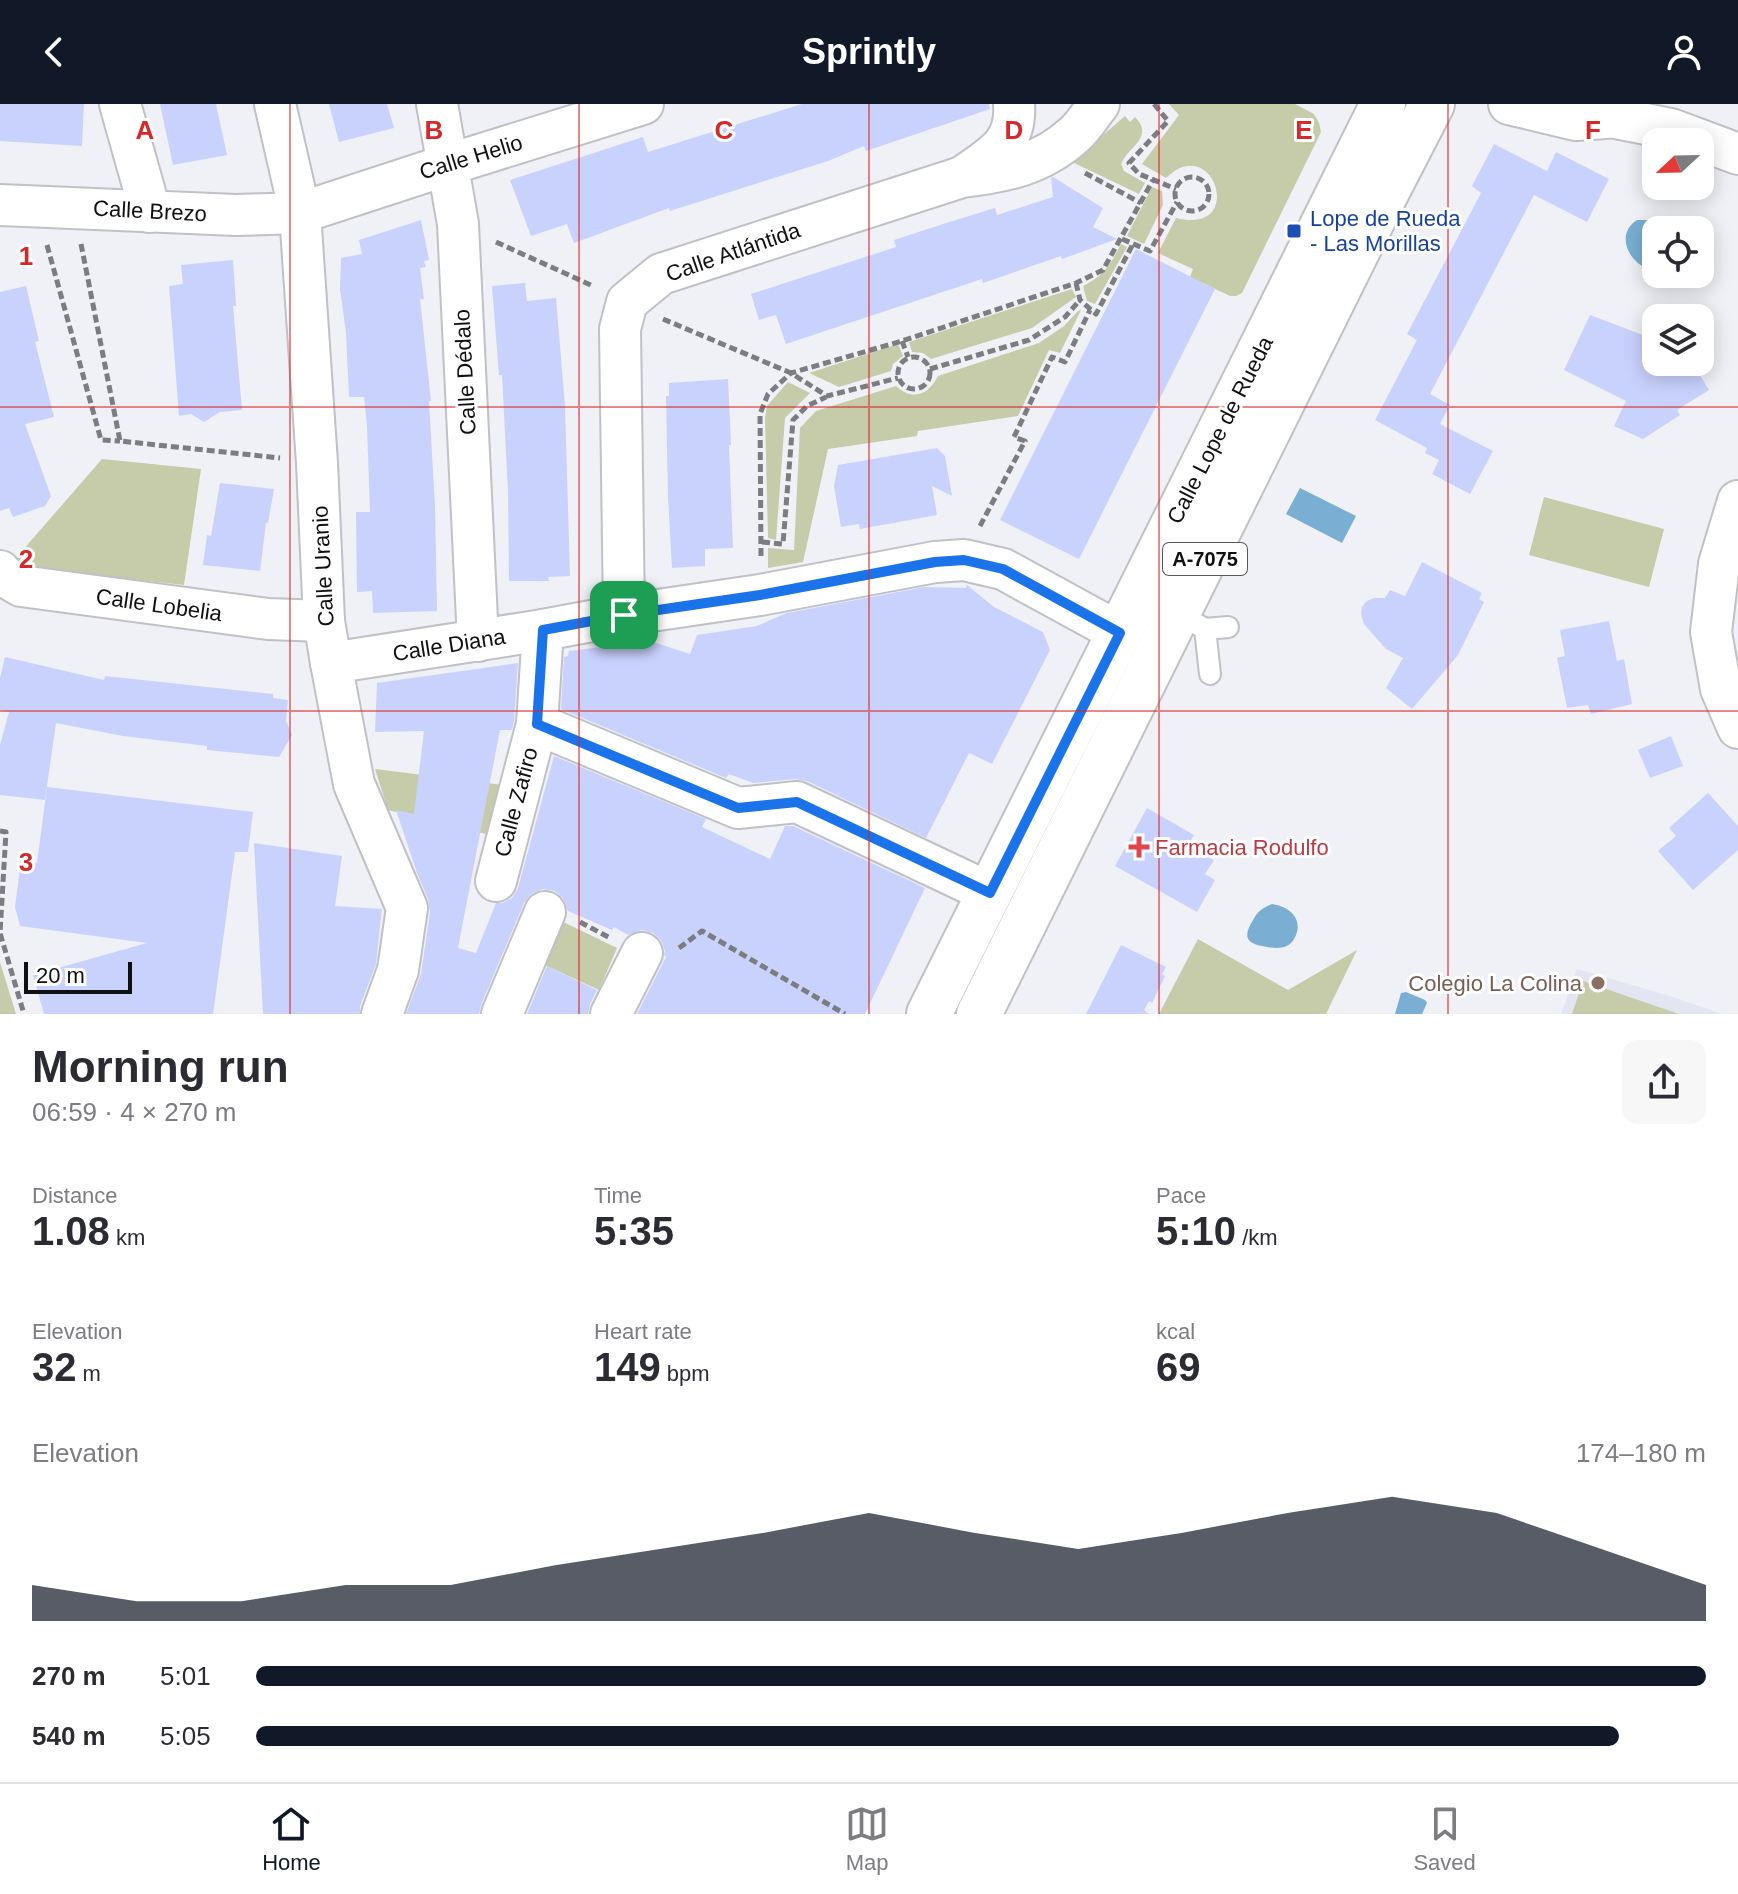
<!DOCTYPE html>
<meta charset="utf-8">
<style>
:root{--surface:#fff;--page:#f7f7f7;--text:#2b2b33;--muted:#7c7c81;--line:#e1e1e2;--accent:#111827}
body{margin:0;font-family:Helvetica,sans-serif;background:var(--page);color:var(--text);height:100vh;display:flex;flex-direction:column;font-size:30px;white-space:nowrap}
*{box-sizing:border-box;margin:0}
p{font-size:26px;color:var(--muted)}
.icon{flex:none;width:44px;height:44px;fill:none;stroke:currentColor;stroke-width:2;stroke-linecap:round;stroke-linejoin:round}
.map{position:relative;height:910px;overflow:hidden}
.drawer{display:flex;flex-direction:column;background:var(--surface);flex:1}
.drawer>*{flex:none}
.needle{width:52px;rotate:248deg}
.fabs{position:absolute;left:1642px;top:24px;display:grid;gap:16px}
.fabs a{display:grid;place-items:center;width:72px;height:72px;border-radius:16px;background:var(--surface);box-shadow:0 4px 20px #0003;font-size:40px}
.scale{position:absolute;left:24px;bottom:20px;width:108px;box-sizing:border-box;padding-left:8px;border:4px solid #101012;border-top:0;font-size:22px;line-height:28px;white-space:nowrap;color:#101012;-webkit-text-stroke:6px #fefefe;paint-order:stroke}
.pin{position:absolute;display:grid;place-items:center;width:68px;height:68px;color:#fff;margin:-34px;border-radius:16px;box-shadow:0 4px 12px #0006}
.round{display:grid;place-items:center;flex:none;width:84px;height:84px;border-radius:16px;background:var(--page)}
.summary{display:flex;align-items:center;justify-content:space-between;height:136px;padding:0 32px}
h1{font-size:44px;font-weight:700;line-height:60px}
.stats{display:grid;grid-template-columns:repeat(3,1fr);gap:12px;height:136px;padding:8px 32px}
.stats div{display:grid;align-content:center}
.stats b{font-size:40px;font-weight:700}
.stats small{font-size:22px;font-weight:400}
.stats p{font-size:22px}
.chart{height:224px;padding:16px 32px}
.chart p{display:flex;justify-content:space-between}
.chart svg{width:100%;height:144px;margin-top:8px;fill:var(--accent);opacity:.7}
ul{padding:0 32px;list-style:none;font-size:26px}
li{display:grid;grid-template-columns:128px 96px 1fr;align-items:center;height:60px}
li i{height:20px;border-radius:10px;background:var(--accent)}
header{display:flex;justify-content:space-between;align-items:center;height:104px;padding:0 32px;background:var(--accent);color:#fff;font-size:36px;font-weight:700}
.dock{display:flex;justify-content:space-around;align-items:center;height:112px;border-top:2px solid var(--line);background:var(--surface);font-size:22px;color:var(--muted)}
.dock a{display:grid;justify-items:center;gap:4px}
.dock .selected{color:var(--accent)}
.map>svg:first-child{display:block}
</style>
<header><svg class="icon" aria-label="back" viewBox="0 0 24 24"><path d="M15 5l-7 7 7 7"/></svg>Sprintly<svg class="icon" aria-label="person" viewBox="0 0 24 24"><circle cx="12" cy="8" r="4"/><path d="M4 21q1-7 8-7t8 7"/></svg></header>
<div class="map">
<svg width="1738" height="910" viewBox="0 0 1738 910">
<rect width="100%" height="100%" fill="#eff1f6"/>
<path fill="#e3e6f2" d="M1577,865L1670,892L1722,910H1561Z"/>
<g fill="#c6cba9">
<path d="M1169,0H1295L1314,10L1319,19L1321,28L1242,189L1236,192H1230L1190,173L1193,165L1158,149L1176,114C1247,132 1214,27 1166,74L1142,60L1179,11Z"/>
<path d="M1125,12L1130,18L1135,13C1155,33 1128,43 1121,60L1124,67L1145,79L1139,90L1072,58Z"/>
<path d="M1152,83L1162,87L1163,101L1144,140L1127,132Z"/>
<path d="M1121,140L1127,143L1095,200L1087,197L1083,182C1105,171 1110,161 1121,140Z"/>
<path d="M1072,185L1076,193L1032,224L931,255L923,249L912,248L909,238Z"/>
<path d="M1081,206L1060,249L1049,246L1018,312L918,327L917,332L828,345L803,458L768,464V444L794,446L800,324L816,307L896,282C913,298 929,290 938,272L1039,239L1064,222L1078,207Z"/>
<path d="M898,240L903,252L893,260L891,267L839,283L809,269Z"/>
<path d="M788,278L810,289L785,314L776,436L768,434L765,314L767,302Z"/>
<path d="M102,355L201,365L184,481L41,465L15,455Z"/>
<path d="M1544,393L1664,425L1649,483L1529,451Z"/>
<path d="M375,665L503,681L494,732L388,706Z"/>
<path d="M553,813L617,844L599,886L534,856Z"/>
<path d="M1198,835L1288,886L1357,846L1326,910H1159Z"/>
<path d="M0,858L16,910H0Z"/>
<path d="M1583,877L1679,910H1572Z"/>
</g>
<g fill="#7aafd3">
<path d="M1637,116H1659L1678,126H1656V159L1642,162C1625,151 1618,128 1637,116Z"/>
<path d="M1700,137L1710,142L1708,145L1712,157L1708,165L1701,168Z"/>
<path d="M1300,384L1356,412L1342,439L1286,410Z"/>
<path d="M1272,800C1286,802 1301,811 1297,828C1292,847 1276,845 1262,842C1243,839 1245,829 1253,816C1258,807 1262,804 1272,800Z"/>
<path d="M1406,888L1425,896L1427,899L1422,910H1395L1401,889Z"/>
</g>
<g fill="#c9d2fd">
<path d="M0,0H84L82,42L0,37Z"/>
<path d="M160,0H216L227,51L173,61Z"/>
<path d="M329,0H387L394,24L339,38Z"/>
<path d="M802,0H989L990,5L866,47L864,42L828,57L733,87L670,107L669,104L574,139L567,120L531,132L510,76L643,33L648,48Z"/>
<path d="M1494,40L1547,67L1556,48L1609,75L1587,118L1534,91L1430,290L1450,301L1440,320L1493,347L1470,390L1432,370L1439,356L1425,349L1427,344L1375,316L1417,236L1407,230L1481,89L1472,82Z"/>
<path d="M1053,73L1103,104L1093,123L1117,135L1062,155L1061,152L983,179L982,175L786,240L776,211L759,216L751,190L896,143L894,136L943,120L995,104L997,111L1053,93L1051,74Z"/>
<path d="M421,116L429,156L424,157L426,163L420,164L424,195H420L431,297H429L435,403L437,507L373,509L372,487L357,488L356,408H370L367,322L364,293H349L346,229L340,185L341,154L362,150L359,136Z"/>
<path d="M1136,145L1215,185L1079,455L1000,416Z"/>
<path d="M233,156L236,202H233L242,306L220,308L204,318L191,310L179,312L169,182L183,180L181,161Z"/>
<path d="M525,179L527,197L556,194L565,302L570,472L548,473L549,477H509L508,388L502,271H499L492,182Z"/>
<path d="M26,182L39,237L35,238L54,313L25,320L51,392L45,402L13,413L9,404L0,407V188Z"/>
<path d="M1590,211L1656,236V258H1692L1709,286L1677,306L1680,311L1643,335L1614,322L1626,297L1564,266Z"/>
<path d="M728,275L731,341H729L733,444L705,445V462L672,464L668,393L666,292H669V279Z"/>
<path d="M937,344L945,352L952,392L932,382L937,411L860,425L859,420L841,423L834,382L838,361Z"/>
<path d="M220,379L274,385L268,419H266L260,467L203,461L207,431L211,432Z"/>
<path d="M1422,458L1482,489L1479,495L1484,498L1458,551L1412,605L1386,584L1403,554L1386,545L1364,520L1361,510L1362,503L1367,497L1374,494H1385L1390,486L1405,492Z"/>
<path d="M967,481L994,503L1043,528L1050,546L992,660L969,649L926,734L807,677L795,675L753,679L729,670L726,674L561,605L564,553L568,552L569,547L650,537L690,550L697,531L757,522L787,509L924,483L966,484Z"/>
<path d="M1609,517L1617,557L1624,555L1632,600L1591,610L1588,601L1567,604L1557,554L1565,552L1560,526Z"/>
<path d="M5,553L104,576L105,572L273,590V594L288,596L286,617L292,631L279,653L207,646V642L123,632L56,619L45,696L0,691V641L9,608L0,606V574Z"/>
<path d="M518,559L514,616L512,626H500L458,844L476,849L496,799H503L512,794L518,784L554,652L706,715L702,723L770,755L785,722H793L925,784L865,910H637L666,853L664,851L665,847L661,836L653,829L642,826L628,831L614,823L612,826L568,807L563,794L555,787L543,785L532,789L524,799L481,901L479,910H406L421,870L430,808L428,795L417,769L396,706L414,710L424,627L375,628L377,579Z"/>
<path d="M1671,632L1683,662L1650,674L1638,646Z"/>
<path d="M47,683L253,708L248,748H235L213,910H44L33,871L147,839L20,822L15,803L21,757L37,759Z"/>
<path d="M1708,689L1738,722V746L1693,786L1658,747L1676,732L1669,724Z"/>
<path d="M1147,704L1194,731L1188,741L1214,756L1205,770L1215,776L1197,808L1115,762Z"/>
<path d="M254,739L342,752L335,802L382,805L376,860L360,902V910H263Z"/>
<path d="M1121,841L1166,863L1162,870L1165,872L1152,899L1149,897L1144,906L1149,910H1086Z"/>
<path d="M547,862L597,886L590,900L588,910H527Z"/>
</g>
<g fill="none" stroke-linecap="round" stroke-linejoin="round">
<defs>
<g id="lane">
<path d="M1178,509L1205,525L1210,570"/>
<path d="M1205,525L1228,523"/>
</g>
<g id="street">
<path d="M120,0L146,92L149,108"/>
<path d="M275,0L300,109L317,359L324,517L331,559L354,680L407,804L398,866L382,910"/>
<path d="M437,0L458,120L478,537"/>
<path d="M1509,0L1576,16L1606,14"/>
<path d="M1579,0L1610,13L1671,25L1738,50"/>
<path d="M965,71C994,51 1017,39 1014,0"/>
<path d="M0,101L236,111L300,109L447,61L643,0"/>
<path d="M1738,397L1719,460L1711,528L1721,585L1738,624"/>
<path d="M0,467L4,472L21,482L268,515L324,517"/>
<path d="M624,511L620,225L627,198L661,170L962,73C1005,68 1041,61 1075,30C1084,22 1091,10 1099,0"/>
<path d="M331,559L543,526L624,511L760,491L935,458L964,456L1003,465L1120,529"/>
<path d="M537,620L738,704L797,698L990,789"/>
<path d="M496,777L537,620L543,526"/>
<path d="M502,910L545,808"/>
<path d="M611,910L642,849"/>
</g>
<g id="primary">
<path d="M929,910L1383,0"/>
<path d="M979,910L1383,95L1432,0"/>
</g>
</defs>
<use href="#lane" stroke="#c0c1c6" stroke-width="24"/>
<use href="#street" stroke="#c0c1c6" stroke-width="44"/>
<use href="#primary" stroke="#c0c1c6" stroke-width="48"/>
<g stroke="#7c7d81" stroke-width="5" stroke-dasharray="8 4" stroke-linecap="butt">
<path d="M1154,0L1168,17L1129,59L1139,70L1176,85"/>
<path d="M1085,69L1141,99"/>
<circle cx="1192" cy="90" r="17"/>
<path d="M1122,135L1150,147L1177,98"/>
<path d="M496,138L593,182"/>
<path d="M81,140L120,337L280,354"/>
<path d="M47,141L101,336L120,337"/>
<path d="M1076,179L1080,196L1096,210L1133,140"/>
<path d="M663,215L791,269L827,292L898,274"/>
<path d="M902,237L908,253"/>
<circle cx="914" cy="269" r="16"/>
<path d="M930,265L1029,236L1065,213L1080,196"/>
<path d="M980,422L1025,337L1014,333L1052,253L1065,258L1090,206"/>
<path d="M762,438L783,440L793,316L807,302L826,293"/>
<path d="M761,452L760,310L768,290L791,269L902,237L1076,179L1103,166L1153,76"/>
<path d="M0,727L6,728L0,829L24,910"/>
<path d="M580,818L610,834"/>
<path d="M679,844L702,827L845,910"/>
</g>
<use href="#lane" stroke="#fff" stroke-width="20"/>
<use href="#street" stroke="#fff" stroke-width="40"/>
<use href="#primary" stroke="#fff" stroke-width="44"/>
</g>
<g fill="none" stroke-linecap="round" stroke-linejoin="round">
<defs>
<path id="route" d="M964,456L1003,465L1120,529L990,789L797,698L738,704L537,620L543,526L624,511L760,491L935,458Z"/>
</defs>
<use href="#route" stroke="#fff" stroke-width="16"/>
<use href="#route" stroke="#1a73e8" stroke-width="10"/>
</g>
<path fill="none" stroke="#d62828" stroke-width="2" stroke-opacity="0.55" d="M290,0V910M579,0V910M869,0V910M1159,0V910M1448,0V910M0,303H1738M0,607H1738"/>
<rect fill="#1a4fb4" stroke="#fefefe" stroke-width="3" x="1286" y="119" width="16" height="16" rx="4"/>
<path fill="#e0444e" stroke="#fefefe" stroke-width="3" d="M1135 731h8v8h8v8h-8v8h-8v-8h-8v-8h8z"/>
<circle fill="#8d6e63" stroke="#fefefe" stroke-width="3" cx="1598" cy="879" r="8"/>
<g text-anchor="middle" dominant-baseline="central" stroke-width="6" stroke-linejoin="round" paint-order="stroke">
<rect fill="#fefefe" stroke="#575759" stroke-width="2" x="1163" y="439" width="84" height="32" rx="6"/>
<g font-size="20" font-weight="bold" fill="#101012">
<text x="1205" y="455">A-7075</text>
</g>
<g font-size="22" fill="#101012" stroke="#fefefe">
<text transform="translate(471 53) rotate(-17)">Calle Helio</text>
<text transform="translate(150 107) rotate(3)">Calle Brezo</text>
<text transform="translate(733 148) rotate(-19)">Calle Atlántida</text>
<text transform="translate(465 268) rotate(-93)">Calle Dédalo</text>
<text transform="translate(1220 326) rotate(-63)">Calle Lope de Rueda</text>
<text transform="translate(323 462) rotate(-93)">Calle Uranio</text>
<text transform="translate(159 501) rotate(8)">Calle Lobelia</text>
<text transform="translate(449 541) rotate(-9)">Calle Diana</text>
<text transform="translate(516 698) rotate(-75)">Calle Zafiro</text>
</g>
<g font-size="22" fill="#164399" stroke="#fefefe" text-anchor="start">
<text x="1310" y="114">Lope de Rueda<tspan x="1310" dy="25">- Las Morillas</tspan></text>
</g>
<g font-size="22" fill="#be3a42" stroke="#fefefe" text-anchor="start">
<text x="1155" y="743">Farmacia Rodulfo</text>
</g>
<g font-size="22" fill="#785e54" stroke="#fefefe" text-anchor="end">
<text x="1582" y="879">Colegio La Colina</text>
</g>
</g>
<g font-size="26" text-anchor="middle" font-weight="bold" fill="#d62828" stroke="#fefefe" stroke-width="6" stroke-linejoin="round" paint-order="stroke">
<text x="145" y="35">A</text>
<text x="434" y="35">B</text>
<text x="724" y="35">C</text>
<text x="1014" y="35">D</text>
<text x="1304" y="35">E</text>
<text x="1593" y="35">F</text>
<text x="26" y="161">1</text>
<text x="26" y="464">2</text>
<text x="26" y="767">3</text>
</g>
</svg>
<div class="fabs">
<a><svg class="needle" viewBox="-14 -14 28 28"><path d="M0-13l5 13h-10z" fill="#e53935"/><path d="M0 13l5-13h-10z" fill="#7c7c81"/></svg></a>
<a><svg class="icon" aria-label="locate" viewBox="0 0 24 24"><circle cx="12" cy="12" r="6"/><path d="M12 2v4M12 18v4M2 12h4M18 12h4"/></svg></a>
<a><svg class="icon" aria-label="layers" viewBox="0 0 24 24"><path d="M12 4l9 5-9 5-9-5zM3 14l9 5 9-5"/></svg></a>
</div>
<div class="scale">20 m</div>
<div class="pin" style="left:624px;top:511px;background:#1e9e55"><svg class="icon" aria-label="arrive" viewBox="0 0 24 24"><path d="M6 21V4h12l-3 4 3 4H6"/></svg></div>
</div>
<section class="drawer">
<div class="summary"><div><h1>Morning run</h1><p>06:59 · 4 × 270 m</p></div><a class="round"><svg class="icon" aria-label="share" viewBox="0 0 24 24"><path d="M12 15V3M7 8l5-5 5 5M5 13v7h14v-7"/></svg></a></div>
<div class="stats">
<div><p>Distance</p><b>1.08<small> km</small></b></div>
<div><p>Time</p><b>5:35</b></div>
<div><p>Pace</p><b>5:10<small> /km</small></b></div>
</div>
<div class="stats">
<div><p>Elevation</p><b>32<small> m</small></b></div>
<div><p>Heart rate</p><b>149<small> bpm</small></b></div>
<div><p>kcal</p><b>69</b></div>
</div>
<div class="chart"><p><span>Elevation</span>174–180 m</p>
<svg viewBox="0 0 160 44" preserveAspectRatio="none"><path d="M0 44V33L10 38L20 38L30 33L40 33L50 27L60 22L70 17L80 11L90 17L100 22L110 17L120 11L130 6L140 11L150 22L160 33V44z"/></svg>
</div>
<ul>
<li><b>270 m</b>5:01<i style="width:100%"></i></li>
<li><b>540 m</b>5:05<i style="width:94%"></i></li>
</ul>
</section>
<nav class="dock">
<a class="selected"><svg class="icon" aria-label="home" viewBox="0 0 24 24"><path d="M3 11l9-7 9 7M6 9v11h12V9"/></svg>Home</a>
<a><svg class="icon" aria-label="map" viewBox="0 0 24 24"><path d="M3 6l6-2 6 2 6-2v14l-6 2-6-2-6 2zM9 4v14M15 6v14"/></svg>Map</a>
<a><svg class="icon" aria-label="saved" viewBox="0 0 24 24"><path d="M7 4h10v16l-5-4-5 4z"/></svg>Saved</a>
</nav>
